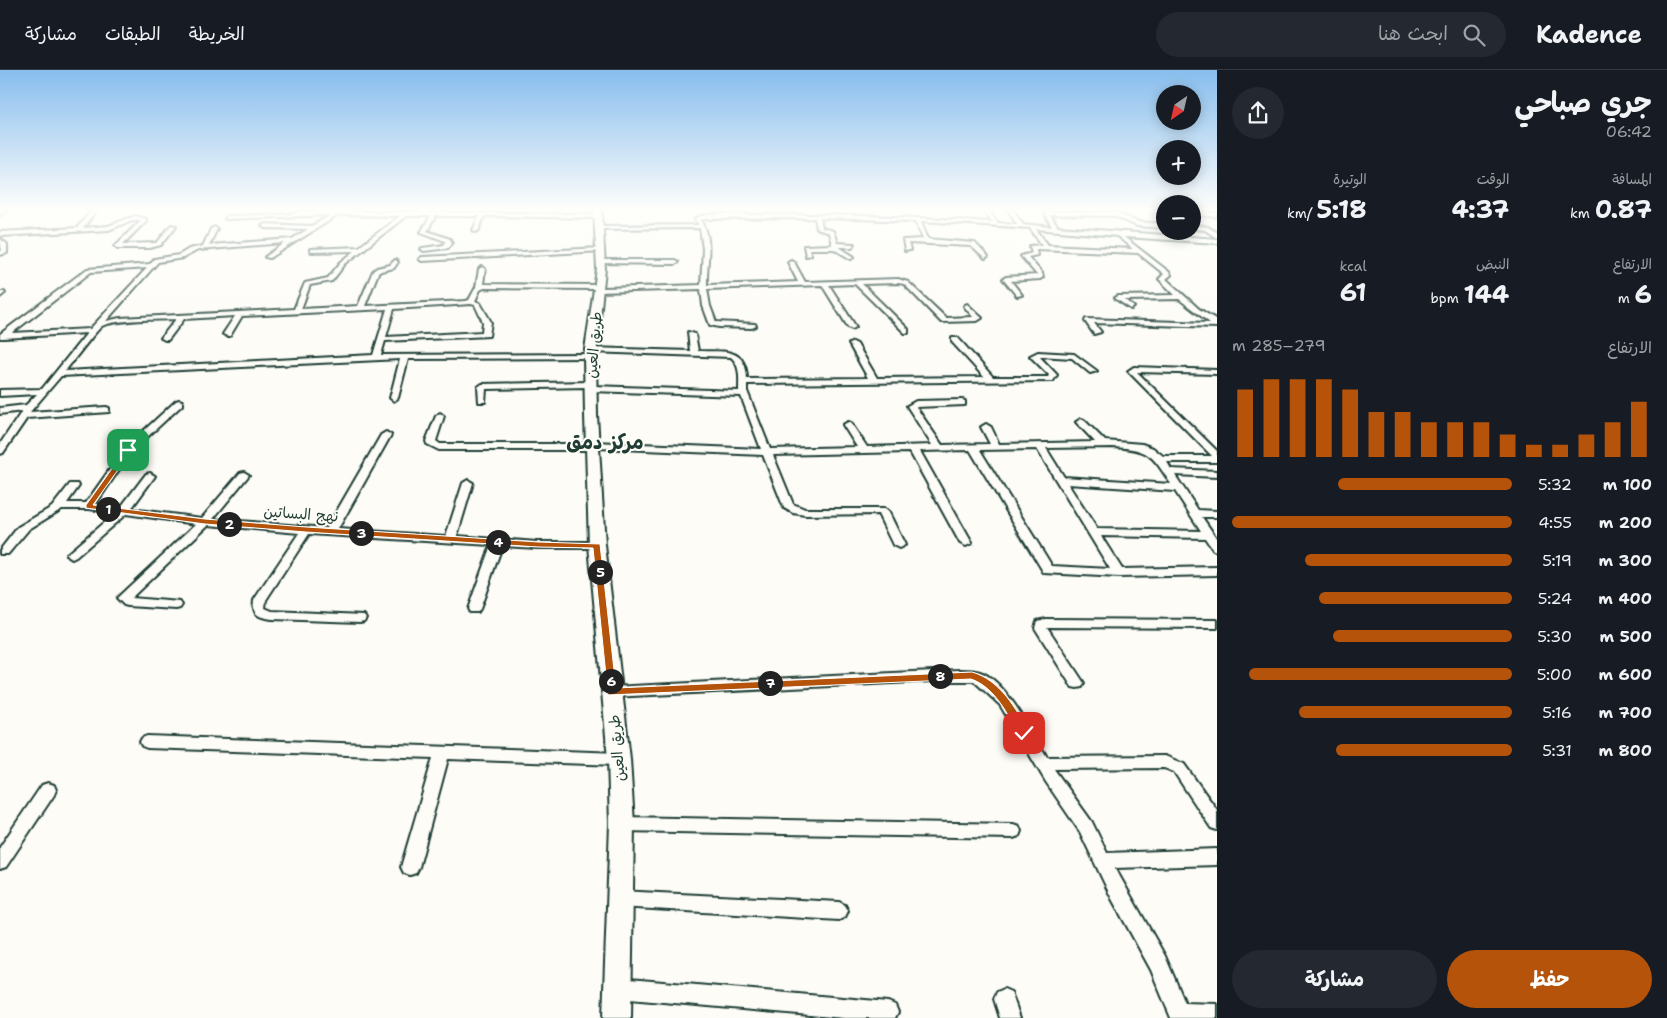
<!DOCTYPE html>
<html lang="ar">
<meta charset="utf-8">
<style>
:root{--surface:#171b24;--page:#242831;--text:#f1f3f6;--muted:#9ea1a6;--line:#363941;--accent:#b45309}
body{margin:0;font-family:"Shantell Sans","Playpen Sans Arabic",sans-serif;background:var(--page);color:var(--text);direction:rtl;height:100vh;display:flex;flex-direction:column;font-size:19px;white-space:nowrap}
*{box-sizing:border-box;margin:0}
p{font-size:16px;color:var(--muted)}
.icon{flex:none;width:28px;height:28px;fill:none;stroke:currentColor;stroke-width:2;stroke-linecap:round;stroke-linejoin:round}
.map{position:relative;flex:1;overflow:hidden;direction:ltr}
.sheet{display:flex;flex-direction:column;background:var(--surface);width:450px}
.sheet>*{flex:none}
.needle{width:32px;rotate:214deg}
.controls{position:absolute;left:1156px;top:15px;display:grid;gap:10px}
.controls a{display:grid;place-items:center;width:45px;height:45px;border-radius:50%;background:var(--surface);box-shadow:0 2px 12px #0003;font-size:25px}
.pin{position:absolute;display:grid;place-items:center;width:42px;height:42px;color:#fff;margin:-21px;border-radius:10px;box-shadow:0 2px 8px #0006}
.km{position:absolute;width:25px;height:25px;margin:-12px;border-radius:50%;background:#222;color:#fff;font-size:14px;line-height:25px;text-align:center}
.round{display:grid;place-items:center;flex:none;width:52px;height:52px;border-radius:26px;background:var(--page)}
.head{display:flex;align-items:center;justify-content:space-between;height:85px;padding:0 15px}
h1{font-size:28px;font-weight:700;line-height:38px}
.figures{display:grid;grid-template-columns:repeat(3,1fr);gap:8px;height:85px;padding:5px 15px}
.figures div{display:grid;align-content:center}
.figures b{font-size:25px;font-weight:700}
.figures small{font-size:14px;font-weight:400}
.figures p{font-size:14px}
.chart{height:140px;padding:10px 15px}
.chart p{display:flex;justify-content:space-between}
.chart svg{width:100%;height:90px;margin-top:5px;stroke:var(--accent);stroke-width:6}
.cta{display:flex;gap:10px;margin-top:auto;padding:10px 15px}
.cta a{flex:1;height:58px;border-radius:30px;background:var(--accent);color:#fff;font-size:20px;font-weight:700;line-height:58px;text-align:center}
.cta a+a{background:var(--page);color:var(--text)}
ul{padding:0 15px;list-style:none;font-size:16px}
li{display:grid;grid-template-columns:80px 60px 1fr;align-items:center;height:38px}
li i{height:12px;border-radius:6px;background:var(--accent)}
header{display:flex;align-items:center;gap:30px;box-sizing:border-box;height:70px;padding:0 25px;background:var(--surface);border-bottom:1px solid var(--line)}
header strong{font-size:24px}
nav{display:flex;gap:28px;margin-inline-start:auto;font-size:18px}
.search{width:350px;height:45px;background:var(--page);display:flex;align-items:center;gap:12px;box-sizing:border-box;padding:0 18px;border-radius:28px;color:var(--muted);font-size:19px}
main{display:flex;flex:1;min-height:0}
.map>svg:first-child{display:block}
</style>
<header>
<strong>Kadence</strong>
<div class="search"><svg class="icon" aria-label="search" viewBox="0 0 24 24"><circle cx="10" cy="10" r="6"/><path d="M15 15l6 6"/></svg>ابحث هنا</div>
<nav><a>الخريطة</a><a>الطبقات</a><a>مشاركة</a></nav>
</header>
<main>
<section class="sheet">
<div class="head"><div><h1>جري صباحي</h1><p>06:42</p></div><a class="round"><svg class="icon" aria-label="share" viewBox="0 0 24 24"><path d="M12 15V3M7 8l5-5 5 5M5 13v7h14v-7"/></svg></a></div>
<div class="figures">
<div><p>المسافة</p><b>0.87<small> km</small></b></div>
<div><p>الوقت</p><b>4:37</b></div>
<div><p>الوتيرة</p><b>5:18<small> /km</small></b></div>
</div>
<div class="figures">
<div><p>الارتفاع</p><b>6<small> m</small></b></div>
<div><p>النبض</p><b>144<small> bpm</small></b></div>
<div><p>kcal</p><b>61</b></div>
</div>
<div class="chart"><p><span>الارتفاع</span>279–285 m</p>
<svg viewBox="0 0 160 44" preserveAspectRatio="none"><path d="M5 44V11M15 44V6M25 44V6M35 44V6M45 44V11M55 44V22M65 44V22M75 44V27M85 44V27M95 44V27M105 44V33M115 44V38M125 44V38M135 44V33M145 44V27M155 44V17"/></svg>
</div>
<ul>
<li><b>100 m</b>5:32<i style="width:62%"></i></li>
<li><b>200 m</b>4:55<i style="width:100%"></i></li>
<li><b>300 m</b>5:19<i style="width:74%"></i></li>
<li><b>400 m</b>5:24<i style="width:69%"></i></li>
<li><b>500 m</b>5:30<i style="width:64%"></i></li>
<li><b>600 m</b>5:00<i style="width:94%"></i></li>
<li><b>700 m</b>5:16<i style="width:76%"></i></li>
<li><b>800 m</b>5:31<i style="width:63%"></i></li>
</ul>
<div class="cta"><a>حفظ</a><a>مشاركة</a></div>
</section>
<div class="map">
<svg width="1217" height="948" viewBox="0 0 1217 948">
<rect width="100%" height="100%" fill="#fdfcf7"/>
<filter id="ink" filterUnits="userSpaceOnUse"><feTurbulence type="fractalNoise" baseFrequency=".02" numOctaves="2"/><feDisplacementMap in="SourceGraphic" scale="10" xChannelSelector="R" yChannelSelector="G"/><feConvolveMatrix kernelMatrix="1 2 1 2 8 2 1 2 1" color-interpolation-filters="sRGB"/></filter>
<g filter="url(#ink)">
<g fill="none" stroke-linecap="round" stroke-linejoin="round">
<defs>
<g id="minor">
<path d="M92,140H97L83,158L108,156L135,146L146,149V151L123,174L157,173L171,155L176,156L161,175L150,178H118L115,176L141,150H132L109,160L0,166V162L77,158Z"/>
<path d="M983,140H988L998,153L1017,154L1008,140H1013L1023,154L1052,157L1043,142H1115L1138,152L1165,154V158L1137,156L1114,146L1049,145L1058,157L1217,169V173L1124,167L1169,202L1171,205L1166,209L1199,239L1217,250V257L1094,253L1101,262L1094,264L1085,251L1086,249L1210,253L1179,229L1125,230L1134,237L1131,239L1116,229L1115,228L1118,226L1175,225L1159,209L1164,204L1138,183L1036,179L1037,185L1028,187L1042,203L1043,207L1040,209L1011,211L1022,225L1017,226L1003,209L1006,207L1037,205L1021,186L1032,183L1030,176L1042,175L1030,158L921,151L928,169L975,173L988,187L985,189L971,176L908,173L910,180L905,181L903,170L923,169L916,151L820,148L822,158L833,161L837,173L854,174L852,177H839L853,186L854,187L851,189L834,179H809L811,185L806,186L804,176L832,175L829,163L817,159L815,148L704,149L701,150C714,169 706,193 707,215L798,212L788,192L791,190L794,192L805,212L898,209L908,212L946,248L973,247L964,236L967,234L982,248L977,251L941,252L904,214L898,213L862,214L908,259V263H905L855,214L829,215L856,257L852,259L848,257L822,215L707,219L710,236L716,252L755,254L756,256L752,258L719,257L710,255L703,236L701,219L599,222L597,221L596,219L484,218L480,220L475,231L480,233L491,252L489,266L385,271L381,285L590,284L594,286L590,288L408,289L398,328L394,331L390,328L400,289L61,306L30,342L106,337L109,338V342L27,348L3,383L0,384V374L22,341L0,344V338L26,335L37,324L0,326V320L42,319L87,263L4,268H0V264L87,199L150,194L154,189L179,185L189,179L203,176L211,159L214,157L217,159L209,175L292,169L308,159L265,158L262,156L265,154L312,156L331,145L225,149L227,146L293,144L305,141L599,144L602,146L599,148L484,146L479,160L476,162L473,160L479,146H436L427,161L450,169L452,173L448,178L424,181L421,179L422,178L444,175L445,171L421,162L431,146H406L345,194L332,211L310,215L301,239L358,236L373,201L377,198L390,195L395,190L398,192L394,198L381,201L378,203L365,236L466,231L469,230L476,217L479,199L482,197L485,199L483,214L600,215L603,218L701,215L703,179L700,158L597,159L599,156L697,155L699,154L695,149C707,141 740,145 755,145C834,144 913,147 992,152ZM338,145L400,146L359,177L310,179V181L312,182L355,181L341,192L328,208L305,213L294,239L120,248L106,251L158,192L183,188L198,180L285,173L265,187L270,188ZM1036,159L1117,166L1133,179L1048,175ZM147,198L90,259L12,263L91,202ZM471,234L475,235L483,252L482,262L386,267L394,239ZM387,239L373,285L65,301C71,294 97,259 102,256C116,249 159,250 176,249L161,268L165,270H168L184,249L235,246L223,264L227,266H230L242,246Z"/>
<path d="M1192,141L1217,143V147L1192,144Z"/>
<path d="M1192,155L1208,157L1217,163V168L1205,160L1192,159Z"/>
<path d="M0,169L7,174V183L0,185V181H2Z"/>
<path d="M601,178L603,179V181L422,191L419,189L422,187Z"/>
<path d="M600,190H675L678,192L675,194L598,193V191Z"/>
<path d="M0,222H4L5,223L0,227Z"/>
<path d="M688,262L695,264L698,281C723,282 746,276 747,309L868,308L849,274L853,272L857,274L877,308L984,307L952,272V268H958L993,307H1048L1049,305L1030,286L1038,282L1074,284L1097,301L1090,303L1072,288L1039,286L1057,305L1053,311L747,314V321L770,379L857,377L843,355L848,352L851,353L867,377L932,375L907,336L916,331L962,330L965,331V335L916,337L942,375L990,374L981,357L986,354L991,357L999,374L1095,372L1076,352L1081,349L1084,350L1105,371L1142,374L1153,378L1163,386H1212L1128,301L1134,297L1217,300V304L1137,302L1217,381V392H1167L1171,399L1217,401V407L1175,405L1198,440L1217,441V447H1202L1217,469V481L1213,480L1205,468L1101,466L1122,499L1217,497V505L1119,507L1044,503L970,380L920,381L972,473L966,476L960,473L910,382L773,385L793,434L805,439H884L889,443L905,475L899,478L893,475L878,444L805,445L793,443L784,438L763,385L597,378L593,380H439L427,374L426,371L436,346L440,343L444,346L436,371L440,374H589L593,372L761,379L741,326L590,321L587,320V317L486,319L485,332H479L478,317L482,314L590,312H593V316L739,321C739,309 741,296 731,287L590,282L586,280L590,278L690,281ZM1113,377C1150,379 1152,385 1171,414L1064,407L1046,378ZM1037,379L1110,499L1052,496L980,380ZM1068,414L1175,421L1201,461L1097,459Z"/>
<path d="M179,330L182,331V335L131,382L96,434L121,437L146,404L150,403L155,406L131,439L202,448L240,403L244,402L249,405L213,449L327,458L381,365L386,362L391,365L338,459L446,466L463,413L468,410L473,413L457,466L537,472H597L603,475L597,478H537L502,476L480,539L478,542H470L468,539L491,475L309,464L266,530L265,538L272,541L364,545L366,548L364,551L360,552L272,549C258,547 252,545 254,530L299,463L208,455L131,528L180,532L182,535L180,538L176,539L128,536L124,535L117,528L196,454L126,444L76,487L72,489L66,485L68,483L115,443L89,439H62L29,459L8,484H0V480L18,457L52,437L70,414H78L79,416L67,433H86L125,378L176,331Z"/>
<path d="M1046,549L1217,550V558L1047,557L1084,613L1082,617L1077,618L1072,617L1035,558L1037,551Z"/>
<path d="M933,601C945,601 969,598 980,602C1006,611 1032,663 1047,687L1165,686L1184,694L1217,740V760L1211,758L1174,702L1164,698L1054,699L1092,752L1107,783L1217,779V795L1115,798L1165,886L1185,933L1217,934V948H1171L1151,900L1112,829L1080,762L1046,712L1000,635L974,611H933L612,627L607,626L605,622L607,618L612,617Z"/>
<path d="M147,666L619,683L624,685L627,689L624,693L619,695L448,689L419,797L416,803L410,805L404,803L401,797L433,688L147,678L142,676L140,672L142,668Z"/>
<path d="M48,713L54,715L56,720L54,725L6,797L0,799V777L42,715Z"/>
<path d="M622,747L1013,754L1019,756L1021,761L1019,766L1013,768L622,761L616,759L614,754L616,749Z"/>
<path d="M619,821L839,832L845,835L848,841L845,847L839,850L619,837L613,835L610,829L613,823Z"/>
<path d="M618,908L888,932L895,935L898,942L895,948H844L618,928L611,925L608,918L611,911Z"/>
<path d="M1004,919L1011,922L1020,948H1000L994,929L997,922Z"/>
</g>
<g id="secondary">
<path d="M0,140H8L0,145Z"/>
<path d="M594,140H602L605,199L596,286L597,345L605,475L630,689L634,754L631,948H603L610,754L608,689L589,475L585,345L584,286L597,199Z"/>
</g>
</defs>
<use href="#minor" stroke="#1f3d34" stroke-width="4"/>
<use href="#secondary" stroke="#1f3d34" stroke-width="4"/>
<use href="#minor" fill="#fdfcf7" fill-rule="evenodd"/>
<use href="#secondary" fill="#fdfcf7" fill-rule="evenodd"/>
</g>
</g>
<linearGradient id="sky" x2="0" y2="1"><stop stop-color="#87bded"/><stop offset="0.51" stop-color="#fefefb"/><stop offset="1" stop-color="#fefefb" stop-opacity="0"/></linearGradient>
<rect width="1217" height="273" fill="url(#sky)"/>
<path fill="#b45309" stroke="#fff" d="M128,378L132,380L93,435L205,449L306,457L538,472L600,474L616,618L972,602C1000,610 1016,638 1029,663L1028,666H1020C1008,645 995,617 971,609L608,625L593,478L538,477L306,462L205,454L86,438V435L126,379Z"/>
<g text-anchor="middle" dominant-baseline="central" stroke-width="4" stroke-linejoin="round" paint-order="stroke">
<g font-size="15" fill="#1f3d34" stroke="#fdfcf7">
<text transform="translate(594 275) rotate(-85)">طريق العين</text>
<text transform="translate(301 444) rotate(4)">نهج البساتين</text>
<text transform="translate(617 678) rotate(-95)">طريق العين</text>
</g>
<g font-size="20" font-weight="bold" fill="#1f3d34" stroke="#fdfcf7">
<text x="605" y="372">مركز دمق</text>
</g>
</g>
</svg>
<div class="controls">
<a><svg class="needle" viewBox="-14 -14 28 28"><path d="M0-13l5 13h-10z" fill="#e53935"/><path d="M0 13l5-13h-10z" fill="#9ea1a6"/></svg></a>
<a>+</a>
<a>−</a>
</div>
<div class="pin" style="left:128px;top:380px;background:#1e9e55"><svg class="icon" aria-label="arrive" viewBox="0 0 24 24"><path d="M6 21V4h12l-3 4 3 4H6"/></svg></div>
<div class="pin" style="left:1024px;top:663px;background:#d93025"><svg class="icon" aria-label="check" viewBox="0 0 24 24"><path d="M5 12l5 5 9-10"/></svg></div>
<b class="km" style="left:108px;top:439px">1</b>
<b class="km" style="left:229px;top:454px">2</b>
<b class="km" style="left:361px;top:463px">3</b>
<b class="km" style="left:498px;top:472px">4</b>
<b class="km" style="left:600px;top:502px">5</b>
<b class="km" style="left:611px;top:611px">6</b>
<b class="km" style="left:770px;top:613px">7</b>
<b class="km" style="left:940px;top:606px">8</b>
</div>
</main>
